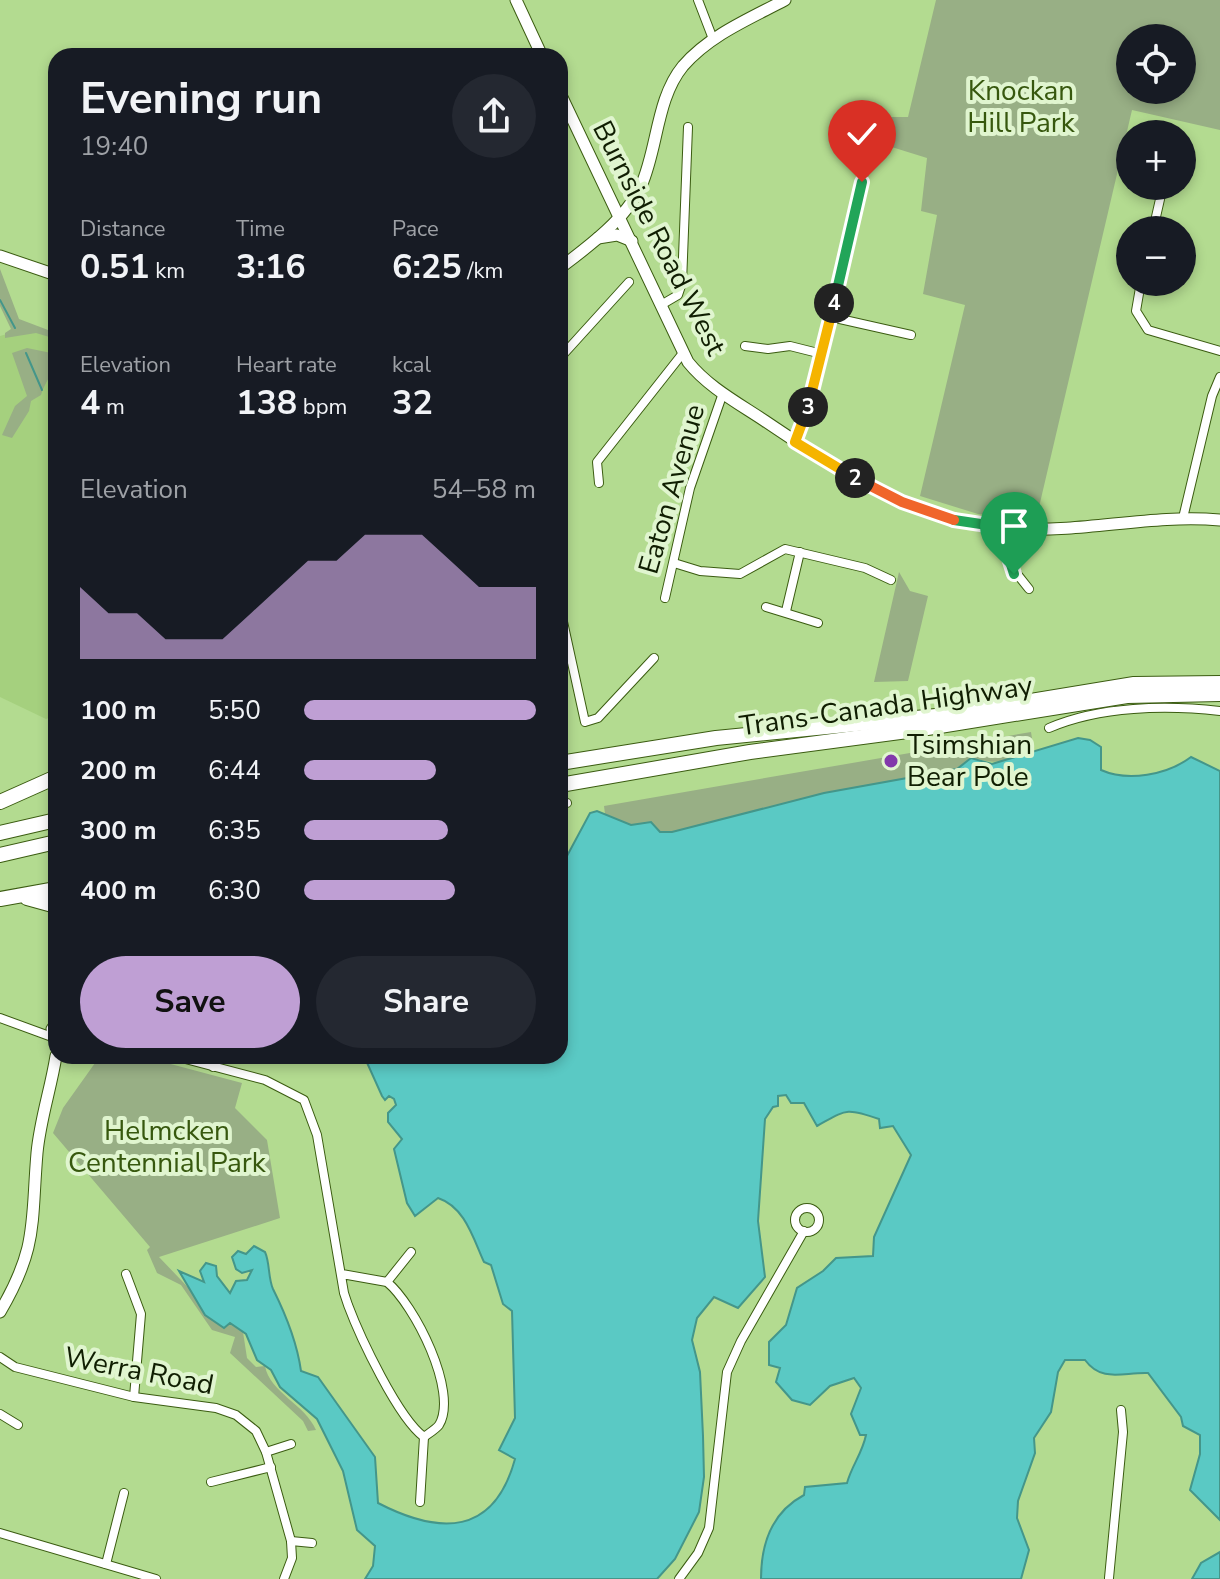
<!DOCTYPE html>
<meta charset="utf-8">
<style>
:root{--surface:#171b24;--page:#242831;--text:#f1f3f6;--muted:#9ea1a6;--accent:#bf9fd4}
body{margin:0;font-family:"Nunito Sans",sans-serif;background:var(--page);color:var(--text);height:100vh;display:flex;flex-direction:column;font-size:30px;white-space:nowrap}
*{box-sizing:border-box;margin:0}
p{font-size:26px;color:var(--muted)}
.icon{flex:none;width:44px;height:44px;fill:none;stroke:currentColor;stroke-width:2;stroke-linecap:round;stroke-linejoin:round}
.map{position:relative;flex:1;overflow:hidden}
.panel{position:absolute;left:48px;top:48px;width:520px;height:1016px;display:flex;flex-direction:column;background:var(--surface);border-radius:24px;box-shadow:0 4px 12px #0003}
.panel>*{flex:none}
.controls{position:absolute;left:1116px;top:24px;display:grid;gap:16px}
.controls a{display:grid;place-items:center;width:80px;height:80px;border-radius:50%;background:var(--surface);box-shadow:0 4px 12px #0003;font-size:40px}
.pin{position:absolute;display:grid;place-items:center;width:68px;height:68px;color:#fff;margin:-82px -34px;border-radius:50% 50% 50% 0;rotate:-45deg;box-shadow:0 0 8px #0007}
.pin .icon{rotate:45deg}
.km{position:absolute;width:40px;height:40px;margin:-20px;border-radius:50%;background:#222;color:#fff;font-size:22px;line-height:40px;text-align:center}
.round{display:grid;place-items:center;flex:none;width:84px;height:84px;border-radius:42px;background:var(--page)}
.summary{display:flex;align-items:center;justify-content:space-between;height:136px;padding:0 32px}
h1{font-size:44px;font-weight:700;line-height:60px}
.figures{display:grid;grid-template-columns:repeat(3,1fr);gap:12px;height:136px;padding:8px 32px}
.figures div{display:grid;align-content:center}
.figures b{font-size:34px;font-weight:700}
.figures small{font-size:22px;font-weight:400}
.figures p{font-size:22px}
.chart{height:224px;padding:16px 32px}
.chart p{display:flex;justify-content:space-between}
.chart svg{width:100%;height:144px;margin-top:8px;fill:var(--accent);opacity:.7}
.primary-button{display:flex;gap:16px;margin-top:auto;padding:16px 32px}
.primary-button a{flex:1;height:92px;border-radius:48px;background:var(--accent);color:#111;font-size:32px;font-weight:700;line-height:92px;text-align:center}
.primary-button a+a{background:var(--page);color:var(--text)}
ul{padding:0 32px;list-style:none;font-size:26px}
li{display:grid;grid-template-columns:128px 96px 1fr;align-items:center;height:60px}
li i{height:20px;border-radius:10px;background:var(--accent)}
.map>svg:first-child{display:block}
</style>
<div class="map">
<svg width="1220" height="1579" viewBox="0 0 1220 1579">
<rect width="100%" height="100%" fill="#b3db90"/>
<path fill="#a5d07e" d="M27,328L56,337V715L46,719L0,697V336Z"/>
<g fill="#98af85" fill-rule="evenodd">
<path d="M936,0H1220V130L1132,110L1036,520L978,514L920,496L965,305L923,294L937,215L921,211L927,158L882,144L888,117H908ZM1130,38H1182V90H1130Z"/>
<path d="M0,269L19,319L56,333V339L36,333L5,338V333L11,329L0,306Z"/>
<path d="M27,348L56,354C56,371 46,379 41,395L31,401L29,411L12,438L2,435L15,406L27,396L12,353Z"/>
<path d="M899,572L910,591L928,596L908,681L874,682Z"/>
<path d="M1031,732L1034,751C1015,758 998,766 978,759L957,769L824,793L672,832H660L651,822L631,825L605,814L604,806Z"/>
<path d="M100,1056H154L163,1062L242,1083L235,1108L267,1140L280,1218L159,1257L224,1325L233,1324L243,1332L247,1358L256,1367L265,1366C270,1393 305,1404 316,1430L308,1431L303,1421L230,1353L235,1337L212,1330L181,1285L157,1273L147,1250L150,1247L53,1133L63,1108Z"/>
</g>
<g fill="#5ac9c4" stroke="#44968a" stroke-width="2">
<path d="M1078,738L1090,740L1101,747V770C1128,782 1167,775 1191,757L1220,771V1520L1190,1490L1200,1454V1435L1183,1426L1181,1417L1148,1373C1123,1372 1102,1383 1085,1360H1065L1058,1372L1051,1412L1034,1438L1035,1453L1018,1501L1017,1518L1029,1550L1021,1579H761C761,1544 772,1512 804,1495L805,1487L847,1483C852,1465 862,1454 866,1435H860L851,1414L861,1388L854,1378L830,1386L810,1405L792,1400L776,1382L780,1368L769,1365V1342L786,1325L797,1288L823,1271L836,1258L873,1256L874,1237L911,1155L893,1126L880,1128L879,1119C845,1107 846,1110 817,1126L804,1103H791L786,1095L778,1096V1106L773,1107L765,1119L758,1221L765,1277L738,1308L714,1297L697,1318L692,1340L700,1372L703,1436L704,1477L699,1512L675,1559L657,1579H365L373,1566L375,1546L357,1530L343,1471L317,1419L280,1387L271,1370L257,1360L246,1334L230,1323L224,1328L205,1315L179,1271L204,1282L200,1271L206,1263L216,1266L217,1276L230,1293L236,1281L247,1280L252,1270L242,1273L236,1269L232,1257L238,1251L246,1254L254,1246L265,1252C270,1263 268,1278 273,1289C286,1315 297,1342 301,1371L318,1377L375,1457L378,1503C440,1535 494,1536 515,1459L499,1450L515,1418L512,1311L503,1304L491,1265L484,1262C473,1238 465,1207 438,1198L415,1216L407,1203L394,1149L402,1139L388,1122V1113L396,1105L394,1099L389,1096L385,1100L382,1096L364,1056H560V869L590,813L597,811L631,825L651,822L660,832H672L824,793L957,769L971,758L992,764Z"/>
<path d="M1220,1552V1579H1192L1201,1563Z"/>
</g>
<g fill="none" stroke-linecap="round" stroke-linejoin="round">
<g stroke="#44968a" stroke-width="2">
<path d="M0,300L15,328"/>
<path d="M26,353L42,390"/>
</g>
<defs>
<g id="street">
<path d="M698,0L713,39"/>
<path d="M1153,230L1163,186"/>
<path d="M1141,282L1136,311L1148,330L1220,351"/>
<path d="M661,305L678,295L682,283L688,127"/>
<path d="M831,317L911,335"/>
<path d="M745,346L768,349L790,346L822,354"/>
<path d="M560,358L629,282"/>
<path d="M795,442L801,432L876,122"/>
<path d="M599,483L597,462L683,353"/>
<path d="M1183,518L1212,396L1220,377"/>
<path d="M1014,529L1010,565L1029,589"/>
<path d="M674,563L700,571L740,574L785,549L865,568L891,580"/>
<path d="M665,598L690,488L723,393"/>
<path d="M766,607L818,623"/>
<path d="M560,608L585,722L598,718L654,658"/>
<path d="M786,611L800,552"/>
<path d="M1049,728C1100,706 1166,705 1220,711"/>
<path d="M560,804L567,803"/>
<path d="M0,1018L52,1037"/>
<path d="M174,1056L265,1080L304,1100L317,1135L344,1293L348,1305C360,1337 398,1418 424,1437C428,1434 436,1429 439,1425C459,1392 414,1304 387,1282L342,1274"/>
<path d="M213,1067L220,1056"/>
<circle cx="807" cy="1220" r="12"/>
<path d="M126,1274L141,1314L134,1397"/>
<path d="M387,1282L411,1252"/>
<path d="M0,1357L15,1367L134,1397L216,1408L236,1415L256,1431L266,1452L291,1541L292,1558L284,1579"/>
<path d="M0,1414L18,1425"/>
<path d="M266,1452L291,1444"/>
<path d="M211,1482L271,1467"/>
<path d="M420,1502L424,1437"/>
<path d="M0,1533L156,1579"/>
<path d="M291,1541L312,1543"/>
<path d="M106,1564L124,1493"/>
<path d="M1109,1578L1123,1432L1121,1410"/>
<path d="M679,1579L698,1553L709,1528L727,1372L741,1341L804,1231"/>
</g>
<g id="secondary">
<path d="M516,0L542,56"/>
<path d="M560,93L688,362C708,387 738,403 765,421C842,473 923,526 1019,529C1087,532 1153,514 1220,520"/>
<path d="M598,238L617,235L632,241"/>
<path d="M0,256L56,275"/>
<path d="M560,268C588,247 626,219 641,186C658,148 656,99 683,66C710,35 749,19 785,0"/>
<path d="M56,1024L52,1029L56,1043"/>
<path d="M0,1312C38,1247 31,1224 37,1153C40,1120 51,1088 56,1056"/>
</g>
<g id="highway">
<path d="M560,763L716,738L946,715L1134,684L1220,683"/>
<path d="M560,785L750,752L915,730L1127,696L1220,694"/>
<path d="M0,802L56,777"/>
<path d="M0,833L56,820"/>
<path d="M0,855L56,842"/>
<path d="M27,898L56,906"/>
<path d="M0,899L56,889"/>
</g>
</defs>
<use href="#street" stroke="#3b5c11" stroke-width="10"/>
<use href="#secondary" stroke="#3b5c11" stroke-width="13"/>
<use href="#highway" stroke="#3b5c11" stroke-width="16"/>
<use href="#street" stroke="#fff" stroke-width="8"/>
<use href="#secondary" stroke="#fff" stroke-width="11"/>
<use href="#highway" stroke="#fff" stroke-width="14"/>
</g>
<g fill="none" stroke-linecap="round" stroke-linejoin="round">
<defs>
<path id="split-1" d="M954,520L1014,529L1009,558L1014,574"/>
<path id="split-2" d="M855,478L902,502L954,520"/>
<path id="split-3" d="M808,407L795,442L855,478"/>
<path id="split-4" d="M808,407L834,303"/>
<path id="split-5" d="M834,303L862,182"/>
</defs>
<use href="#split-1" stroke="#fff" stroke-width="16"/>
<use href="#split-2" stroke="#fff" stroke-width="16"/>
<use href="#split-3" stroke="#fff" stroke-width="16"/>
<use href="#split-4" stroke="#fff" stroke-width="16"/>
<use href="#split-5" stroke="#fff" stroke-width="16"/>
<use href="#split-1" stroke="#22a559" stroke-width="10"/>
<use href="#split-2" stroke="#f0652b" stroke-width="10"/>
<use href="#split-3" stroke="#f5b400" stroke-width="10"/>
<use href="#split-4" stroke="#f5b400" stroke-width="10"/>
<use href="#split-5" stroke="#22a559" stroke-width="10"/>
</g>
<circle fill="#8239ab" stroke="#e0f5cf" stroke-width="3" cx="891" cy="761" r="8"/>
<g text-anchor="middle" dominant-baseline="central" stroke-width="8" stroke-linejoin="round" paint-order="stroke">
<g font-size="28" fill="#37580e" stroke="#e0f5cf">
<text x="1021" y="91">Knockan<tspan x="1021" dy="32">Hill Park</tspan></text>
<text x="167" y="1131">Helmcken<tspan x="167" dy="32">Centennial Park</tspan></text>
</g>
<g font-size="28" fill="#101e02" stroke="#e0f5cf">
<text transform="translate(659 238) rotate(63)">Burnside Road West</text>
<text transform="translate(672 489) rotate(-74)">Eaton Avenue</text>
<text transform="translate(886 706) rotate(-8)">Trans-Canada Highway</text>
<text transform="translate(139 1371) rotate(11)">Werra Road</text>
</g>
<g font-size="28" fill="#101e02" stroke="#e0f5cf" text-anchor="start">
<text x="907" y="745">Tsimshian<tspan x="907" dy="32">Bear Pole</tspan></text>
</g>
</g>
</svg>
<div class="controls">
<a><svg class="icon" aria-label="locate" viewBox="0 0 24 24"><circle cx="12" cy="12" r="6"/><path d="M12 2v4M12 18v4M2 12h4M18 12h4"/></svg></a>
<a>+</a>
<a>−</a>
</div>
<div class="pin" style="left:1014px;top:574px;background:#1e9e55"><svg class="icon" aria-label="arrive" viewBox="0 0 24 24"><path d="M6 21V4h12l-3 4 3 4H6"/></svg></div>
<div class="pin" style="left:862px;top:182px;background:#d93025"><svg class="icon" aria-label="check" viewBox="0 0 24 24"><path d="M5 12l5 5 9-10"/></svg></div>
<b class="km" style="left:855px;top:478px">2</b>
<b class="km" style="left:808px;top:407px">3</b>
<b class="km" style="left:834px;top:303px">4</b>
<section class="panel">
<div class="summary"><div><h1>Evening run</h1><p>19:40</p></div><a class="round"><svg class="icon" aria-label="share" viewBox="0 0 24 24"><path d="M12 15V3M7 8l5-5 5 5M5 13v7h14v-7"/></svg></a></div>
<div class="figures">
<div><p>Distance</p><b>0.51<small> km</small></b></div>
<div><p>Time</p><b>3:16</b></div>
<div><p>Pace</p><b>6:25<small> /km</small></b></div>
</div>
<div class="figures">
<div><p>Elevation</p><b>4<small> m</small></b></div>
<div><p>Heart rate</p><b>138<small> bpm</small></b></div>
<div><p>kcal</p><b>32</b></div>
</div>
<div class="chart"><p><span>Elevation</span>54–58 m</p>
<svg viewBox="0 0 160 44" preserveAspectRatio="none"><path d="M0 44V22L10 30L20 30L30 38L40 38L50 38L60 30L70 22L80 14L90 14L100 6L110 6L120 6L130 14L140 22L150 22L160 22V44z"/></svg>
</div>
<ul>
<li><b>100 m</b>5:50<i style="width:100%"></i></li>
<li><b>200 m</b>6:44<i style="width:57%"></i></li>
<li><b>300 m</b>6:35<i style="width:62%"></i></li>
<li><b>400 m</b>6:30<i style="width:65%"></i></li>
</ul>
<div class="primary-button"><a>Save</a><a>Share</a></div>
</section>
</div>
